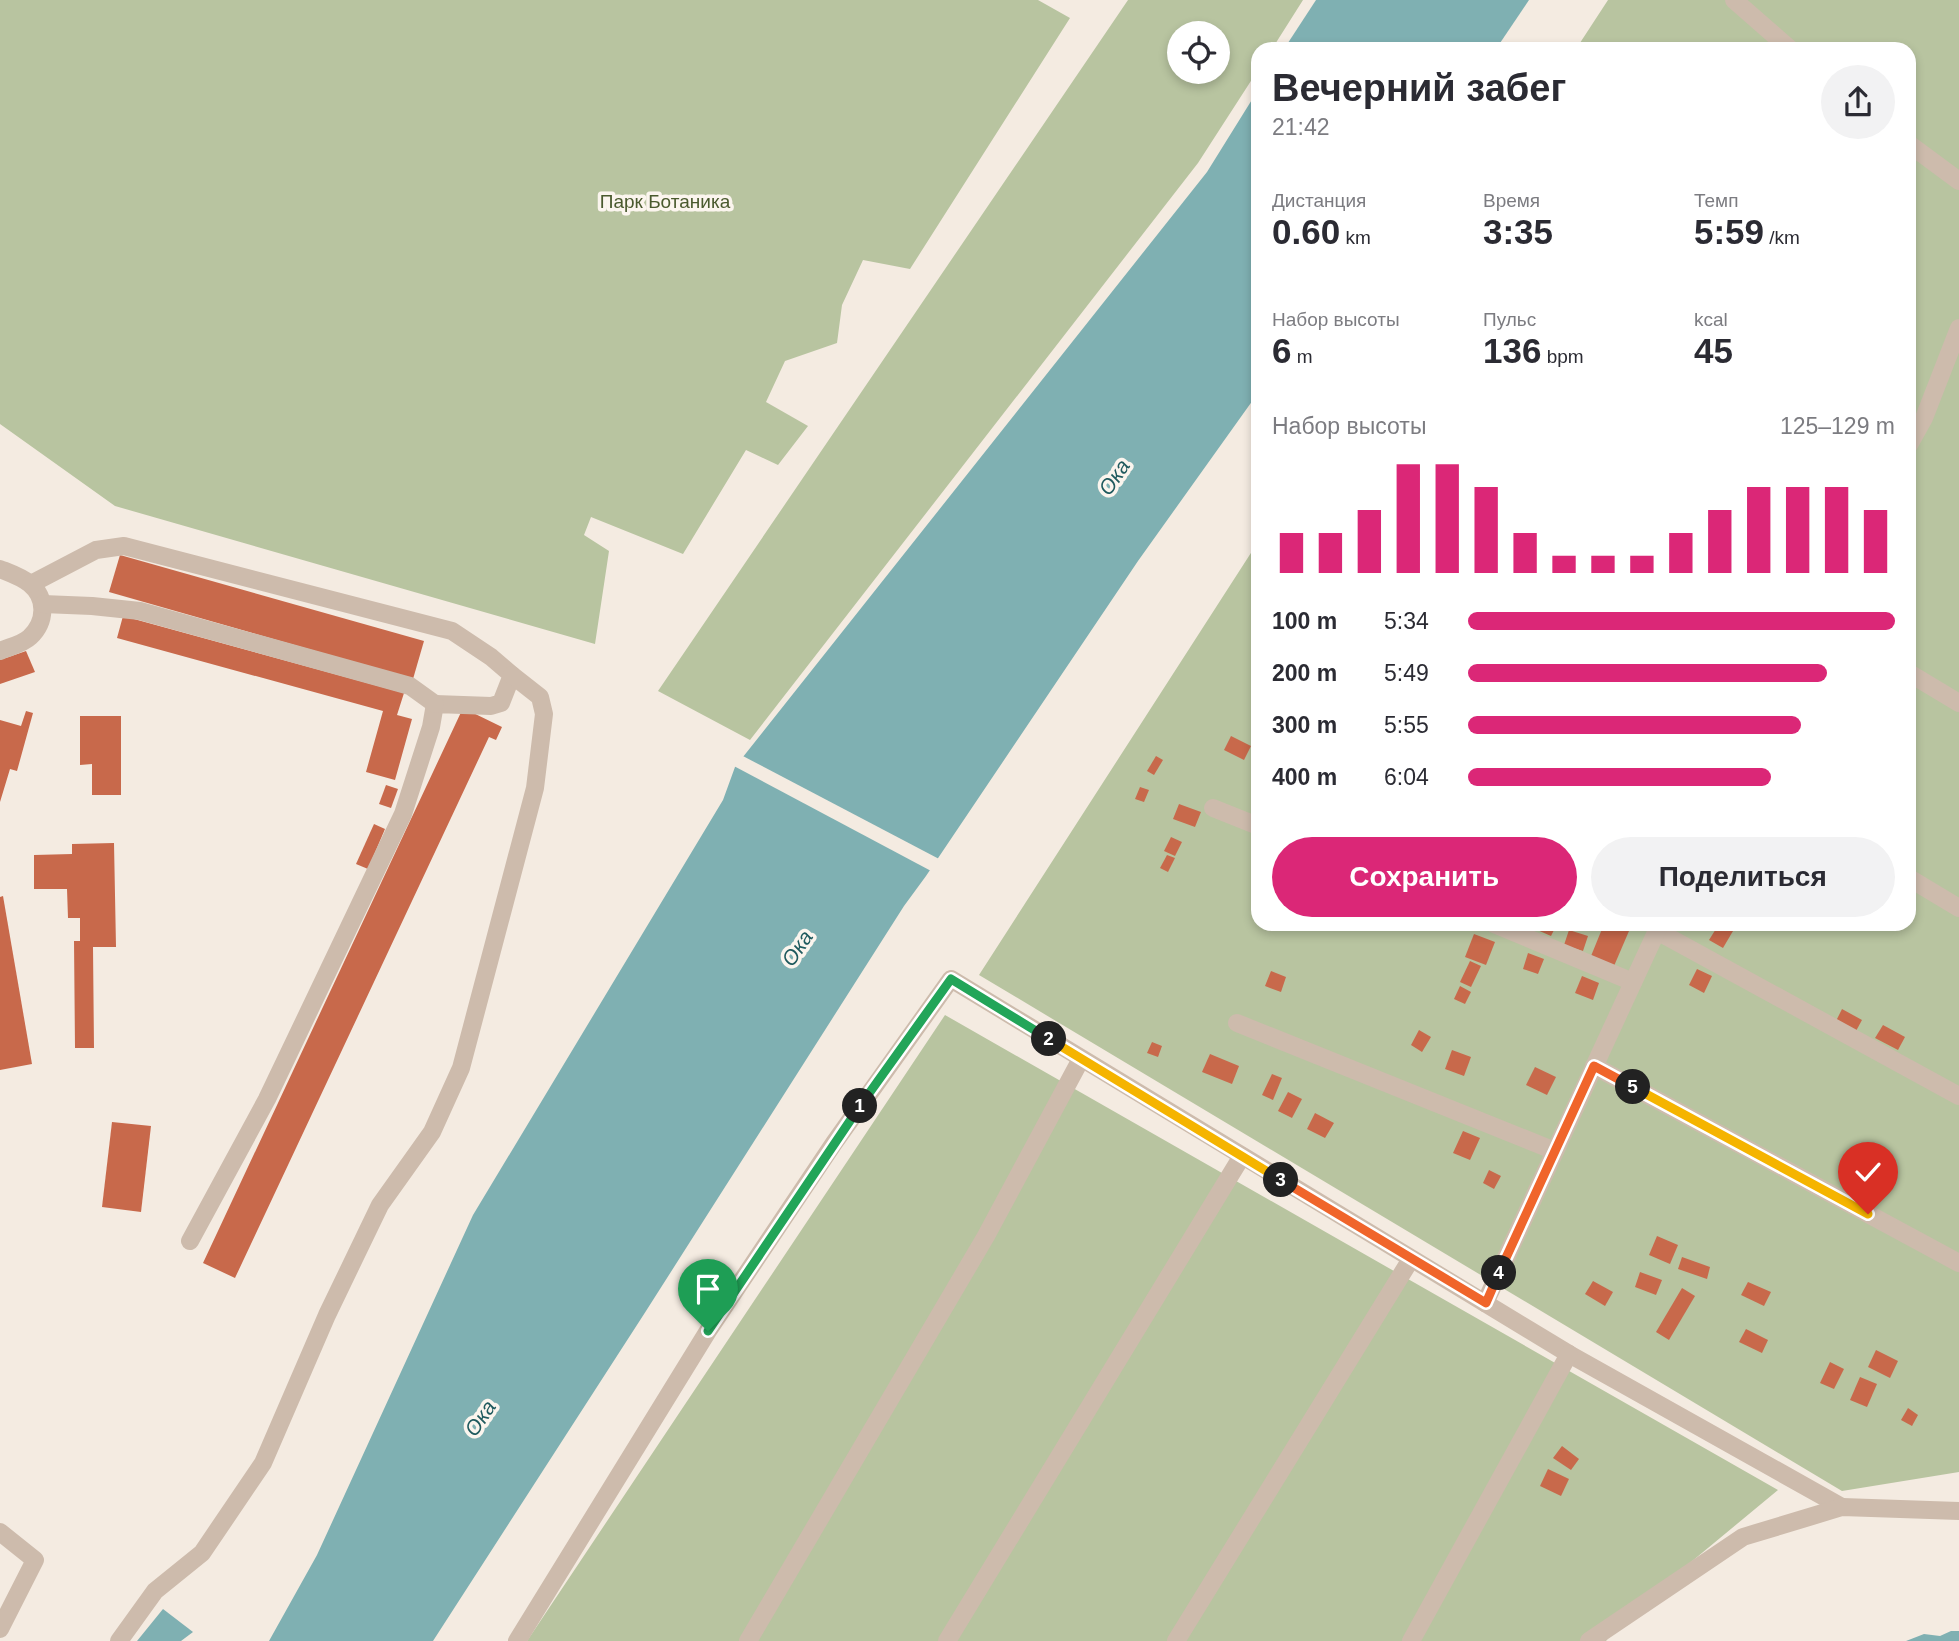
<!DOCTYPE html>
<html lang="ru">
<meta charset="utf-8">
<style>
:root{--surface:#fff;--page:#f2f2f3;--text:#2b2b33;--muted:#7c7c81;--accent:#db2777}
body{margin:0;font-family:Arial,sans-serif;background:var(--page);color:var(--text);height:100vh;display:flex;flex-direction:column;font-size:26px;white-space:nowrap}
*{box-sizing:border-box;margin:0}
p{font-size:23px;color:var(--muted)}
.icon{flex:none;width:38px;height:38px;fill:none;stroke:currentColor;stroke-width:2;stroke-linecap:round;stroke-linejoin:round}
.map{position:relative;flex:1;overflow:hidden}
.details{position:absolute;left:1251px;top:42px;width:665px;height:889px;display:flex;flex-direction:column;background:var(--surface);border-radius:21px;box-shadow:0 4px 10px #0003}
.details>*{flex:none}
.buttons{position:absolute;left:1167px;top:21px;display:grid;gap:14px}
.buttons a{display:grid;place-items:center;width:63px;height:63px;border-radius:50%;background:var(--surface);box-shadow:0 4px 10px #0003;font-size:35px}
.pin{position:absolute;display:grid;place-items:center;width:60px;height:60px;color:#fff;margin:-72px -30px;border-radius:50% 50% 50% 0;rotate:-45deg;box-shadow:0 0 7px #0007}
.pin .icon{rotate:45deg}
.km{position:absolute;width:35px;height:35px;margin:-18px;border-radius:50%;background:#222;color:#fff;font-size:19px;line-height:35px;text-align:center}
.round{display:grid;place-items:center;flex:none;width:74px;height:74px;border-radius:37px;background:var(--page)}
.head{display:flex;align-items:center;justify-content:space-between;height:119px;padding:0 21px}
h1{font-size:38px;font-weight:600;line-height:52px}
.stats{display:grid;grid-template-columns:repeat(3,1fr);gap:10px;height:119px;padding:7px 21px}
.stats div{display:grid;align-content:center}
.stats b{font-size:35px;font-weight:600}
.stats small{font-size:19px;font-weight:400}
.stats p{font-size:19px}
.chart{height:196px;padding:14px 21px}
.chart p{display:flex;justify-content:space-between}
.chart svg{width:100%;height:126px;margin-top:7px;stroke:var(--accent);stroke-width:6}
.button{display:flex;gap:14px;margin-top:auto;padding:14px 21px}
.button a{flex:1;height:80px;border-radius:42px;background:var(--accent);color:#fff;font-size:28px;font-weight:600;line-height:80px;text-align:center}
.button a+a{background:var(--page);color:var(--text)}
ul{padding:0 21px;list-style:none;font-size:23px}
li{display:grid;grid-template-columns:112px 84px 1fr;align-items:center;height:52px}
li i{height:18px;border-radius:9px;background:var(--accent)}
.map>svg:first-child{display:block}
</style>
<div class="map">
<svg width="1959" height="1641" viewBox="0 0 1959 1641">
<rect width="100%" height="100%" fill="#f4ebe1"/>
<g fill="#b8c4a0" fill-rule="evenodd">
<path d="M0,0H1038L1070,18L910,269L863,260L842,305L837,343L785,361L766,402L808,426L778,465L746,450L683,554L591,517L584,535L609,551L595,644L115,506L0,424Z"/>
<path d="M1128,0H1303L1272,49H1258V70L1198,163L750,740L658,691ZM1218,33V72H1180V33Z"/>
<path d="M1608,0H1959V1472L1842,1491L979,975L1258,542V924H1909V49H1576Z"/>
<path d="M945,1015L1778,1490L1621,1620L1606,1641H527Z"/>
</g>
<g fill="#7fb0b2">
<path d="M1316,0H1529L1496,49H1284Z"/>
<path d="M1258,90V393L1138,561L926,876L904,906L646,1311L433,1641H269L317,1555L473,1215L723,800L735,767L1207,172Z"/>
<path d="M163,1609L193,1632L181,1641H137Z"/>
<path d="M1951,1631H1959V1641H1906L1924,1634L1940,1636Z"/>
</g>
<path fill="#f4ebe1" d="M741,755L941,860L933,872L732,765Z"/>
<g fill="#c8694b">
<path d="M120,555L424,641L413,679L109,592Z"/>
<path d="M123,616L404,693L397,715L412,719L395,780L366,772L383,711L117,638Z"/>
<path d="M26,651L35,672L0,684V660Z"/>
<path d="M463,708L502,727L496,740L489,737L235,1278L203,1263Z"/>
<path d="M26,711L33,713L17,771L10,769L0,802V720L21,726Z"/>
<path d="M80,716H121V795H92V764L80,765Z"/>
<path d="M1231,736L1251,746L1244,760L1224,750Z"/>
<path d="M1156,756L1163,760L1154,775L1147,771Z"/>
<path d="M386,785L398,789L391,808L379,804Z"/>
<path d="M1140,787L1149,790L1144,802L1135,799Z"/>
<path d="M1179,804L1201,812L1195,827L1173,819Z"/>
<path d="M374,824L385,829L368,869L356,864Z"/>
<path d="M1171,837L1182,842L1175,856L1164,851Z"/>
<path d="M114,843L116,947H93L94,1048H75L74,941H80V918H68L67,889H34V855L72,854V844Z"/>
<path d="M1167,855L1175,858L1168,872L1160,868Z"/>
<path d="M3,896L32,1064L0,1070V897Z"/>
<path d="M1538,924H1557L1551,936L1535,929Z"/>
<path d="M1604,924H1612L1629,931L1614,966L1591,956Z"/>
<path d="M1719,924L1733,931L1723,948L1709,940Z"/>
<path d="M1569,930L1588,936L1583,951L1564,945Z"/>
<path d="M1474,934L1495,942L1486,965L1465,957Z"/>
<path d="M1528,953L1544,959L1538,974L1523,969Z"/>
<path d="M1470,961L1481,966L1471,987L1460,982Z"/>
<path d="M1697,969L1712,976L1704,993L1689,985Z"/>
<path d="M1271,971L1286,977L1281,992L1265,986Z"/>
<path d="M1582,976L1599,983L1593,1000L1575,993Z"/>
<path d="M1460,986L1471,992L1465,1004L1454,999Z"/>
<path d="M1842,1009L1862,1020L1856,1031L1836,1021Z"/>
<path d="M1883,1025L1905,1037L1898,1050L1875,1038Z"/>
<path d="M1419,1030L1431,1037L1422,1052L1411,1045Z"/>
<path d="M1152,1042L1162,1046L1158,1057L1147,1053Z"/>
<path d="M1452,1050L1471,1057L1464,1076L1445,1069Z"/>
<path d="M1210,1054L1239,1066L1232,1084L1202,1072Z"/>
<path d="M1535,1067L1556,1077L1547,1095L1526,1085Z"/>
<path d="M1272,1074L1282,1078L1273,1100L1262,1095Z"/>
<path d="M1288,1092L1302,1099L1292,1118L1278,1111Z"/>
<path d="M1315,1113L1334,1123L1325,1138L1307,1129Z"/>
<path d="M112,1122L151,1126L141,1212L102,1207Z"/>
<path d="M1463,1131L1480,1138L1470,1160L1453,1153Z"/>
<path d="M1489,1170L1501,1176L1494,1189L1483,1183Z"/>
<path d="M1657,1236L1678,1245L1670,1264L1649,1255Z"/>
<path d="M1682,1257L1710,1267L1707,1279L1678,1269Z"/>
<path d="M1640,1272L1662,1280L1656,1295L1635,1287Z"/>
<path d="M1593,1281L1613,1292L1605,1306L1585,1294Z"/>
<path d="M1748,1282L1771,1292L1764,1306L1741,1295Z"/>
<path d="M1682,1288L1695,1296L1669,1340L1656,1332Z"/>
<path d="M1746,1329L1768,1340L1762,1353L1739,1342Z"/>
<path d="M1876,1350L1898,1361L1890,1378L1868,1367Z"/>
<path d="M1830,1362L1844,1369L1834,1389L1820,1383Z"/>
<path d="M1860,1377L1877,1384L1867,1407L1850,1400Z"/>
<path d="M1908,1408L1918,1415L1912,1426L1901,1420Z"/>
<path d="M1562,1446L1579,1459L1571,1470L1553,1458Z"/>
<path d="M1548,1469L1569,1479L1561,1496L1540,1486Z"/>
</g>
<g fill="none" stroke-linecap="round" stroke-linejoin="round">
<g stroke="#cdbbac" stroke-width="18">
<path d="M1734,0L1790,49"/>
<path d="M1909,144L1959,181"/>
<path d="M1909,445L1924,418L1959,328"/>
<path d="M0,569C10,573 22,577 30,584C47,598 46,622 30,637C23,644 9,647 0,651"/>
<path d="M31,584L96,550L124,546L452,631L491,657L512,675L501,703L491,706L435,704L431,727L403,814L267,1099L190,1241"/>
<path d="M43,604L92,606L140,611L410,686L435,704"/>
<path d="M1909,673L1959,703"/>
<path d="M1213,808L1258,826"/>
<path d="M1909,878L1959,908"/>
<path d="M1494,924L1633,982"/>
<path d="M1657,931L1959,1096"/>
<path d="M1237,1023L1555,1151"/>
<path d="M1594,1066L1959,1263"/>
<path d="M1485,1303L1660,924"/>
<path d="M0,1532L35,1560L0,1629"/>
<path d="M119,1641L155,1591L202,1553L263,1463L327,1315L380,1205L432,1132L461,1068L535,788L544,714L540,697L512,675"/>
<path d="M517,1641L708,1331L834,1143L951,979L1569,1354L1842,1507"/>
<path d="M748,1641L986,1236L1081,1059"/>
<path d="M947,1641L1242,1156"/>
<path d="M1176,1641L1411,1259"/>
<path d="M1411,1641L1569,1354"/>
<path d="M1589,1641L1743,1537L1842,1507L1959,1511"/>
</g>
</g>
<g fill="none" stroke-linecap="round" stroke-linejoin="round">
<defs>
<path id="split-1" d="M708,1331L860,1106"/>
<path id="split-2" d="M860,1106L951,979L1049,1039"/>
<path id="split-3" d="M1049,1039L1281,1180"/>
<path id="split-4" d="M1281,1180L1486,1303L1499,1273"/>
<path id="split-5" d="M1499,1273L1594,1066L1633,1087"/>
<path id="split-6" d="M1633,1087L1868,1214"/>
</defs>
<use href="#split-1" stroke="#fff" stroke-width="14"/>
<use href="#split-2" stroke="#fff" stroke-width="14"/>
<use href="#split-3" stroke="#fff" stroke-width="14"/>
<use href="#split-4" stroke="#fff" stroke-width="14"/>
<use href="#split-5" stroke="#fff" stroke-width="14"/>
<use href="#split-6" stroke="#fff" stroke-width="14"/>
<use href="#split-1" stroke="#22a559" stroke-width="9"/>
<use href="#split-2" stroke="#22a559" stroke-width="9"/>
<use href="#split-3" stroke="#f5b400" stroke-width="9"/>
<use href="#split-4" stroke="#f0652b" stroke-width="9"/>
<use href="#split-5" stroke="#f0652b" stroke-width="9"/>
<use href="#split-6" stroke="#f5b400" stroke-width="9"/>
</g>
<g text-anchor="middle" dominant-baseline="central" stroke-width="7" stroke-linejoin="round" paint-order="stroke">
<g font-size="19" fill="#4a5a2e" stroke="#fbf5ee">
<text x="665" y="201">Парк Ботаника</text>
</g>
<g font-size="21" font-style="italic" fill="#1f5a5e" stroke="#fbf5ee">
<text transform="translate(1114 477) rotate(-56)">Ока</text>
<text transform="translate(797 948) rotate(-56)">Ока</text>
<text transform="translate(480 1418) rotate(-56)">Ока</text>
</g>
</g>
</svg>
<div class="buttons">
<a><svg class="icon" aria-label="locate" viewBox="0 0 24 24"><circle cx="12" cy="12" r="6"/><path d="M12 2v4M12 18v4M2 12h4M18 12h4"/></svg></a>
</div>
<div class="pin" style="left:708px;top:1331px;background:#1e9e55"><svg class="icon" aria-label="arrive" viewBox="0 0 24 24"><path d="M6 21V4h12l-3 4 3 4H6"/></svg></div>
<div class="pin" style="left:1868px;top:1214px;background:#d93025"><svg class="icon" aria-label="check" viewBox="0 0 24 24"><path d="M5 12l5 5 9-10"/></svg></div>
<b class="km" style="left:860px;top:1106px">1</b>
<b class="km" style="left:1049px;top:1039px">2</b>
<b class="km" style="left:1281px;top:1180px">3</b>
<b class="km" style="left:1499px;top:1273px">4</b>
<b class="km" style="left:1633px;top:1087px">5</b>
<section class="details">
<div class="head"><div><h1>Вечерний забег</h1><p>21:42</p></div><a class="round"><svg class="icon" aria-label="share" viewBox="0 0 24 24"><path d="M12 15V3M7 8l5-5 5 5M5 13v7h14v-7"/></svg></a></div>
<div class="stats">
<div><p>Дистанция</p><b>0.60<small> km</small></b></div>
<div><p>Время</p><b>3:35</b></div>
<div><p>Темп</p><b>5:59<small> /km</small></b></div>
</div>
<div class="stats">
<div><p>Набор высоты</p><b>6<small> m</small></b></div>
<div><p>Пульс</p><b>136<small> bpm</small></b></div>
<div><p>kcal</p><b>45</b></div>
</div>
<div class="chart"><p><span>Набор высоты</span>125–129 m</p>
<svg viewBox="0 0 160 44" preserveAspectRatio="none"><path d="M5 44V30M15 44V30M25 44V22M35 44V6M45 44V6M55 44V14M65 44V30M75 44V38M85 44V38M95 44V38M105 44V30M115 44V22M125 44V14M135 44V14M145 44V14M155 44V22"/></svg>
</div>
<ul>
<li><b>100 m</b>5:34<i style="width:100%"></i></li>
<li><b>200 m</b>5:49<i style="width:84%"></i></li>
<li><b>300 m</b>5:55<i style="width:78%"></i></li>
<li><b>400 m</b>6:04<i style="width:71%"></i></li>
</ul>
<div class="button"><a>Сохранить</a><a>Поделиться</a></div>
</section>
</div>
